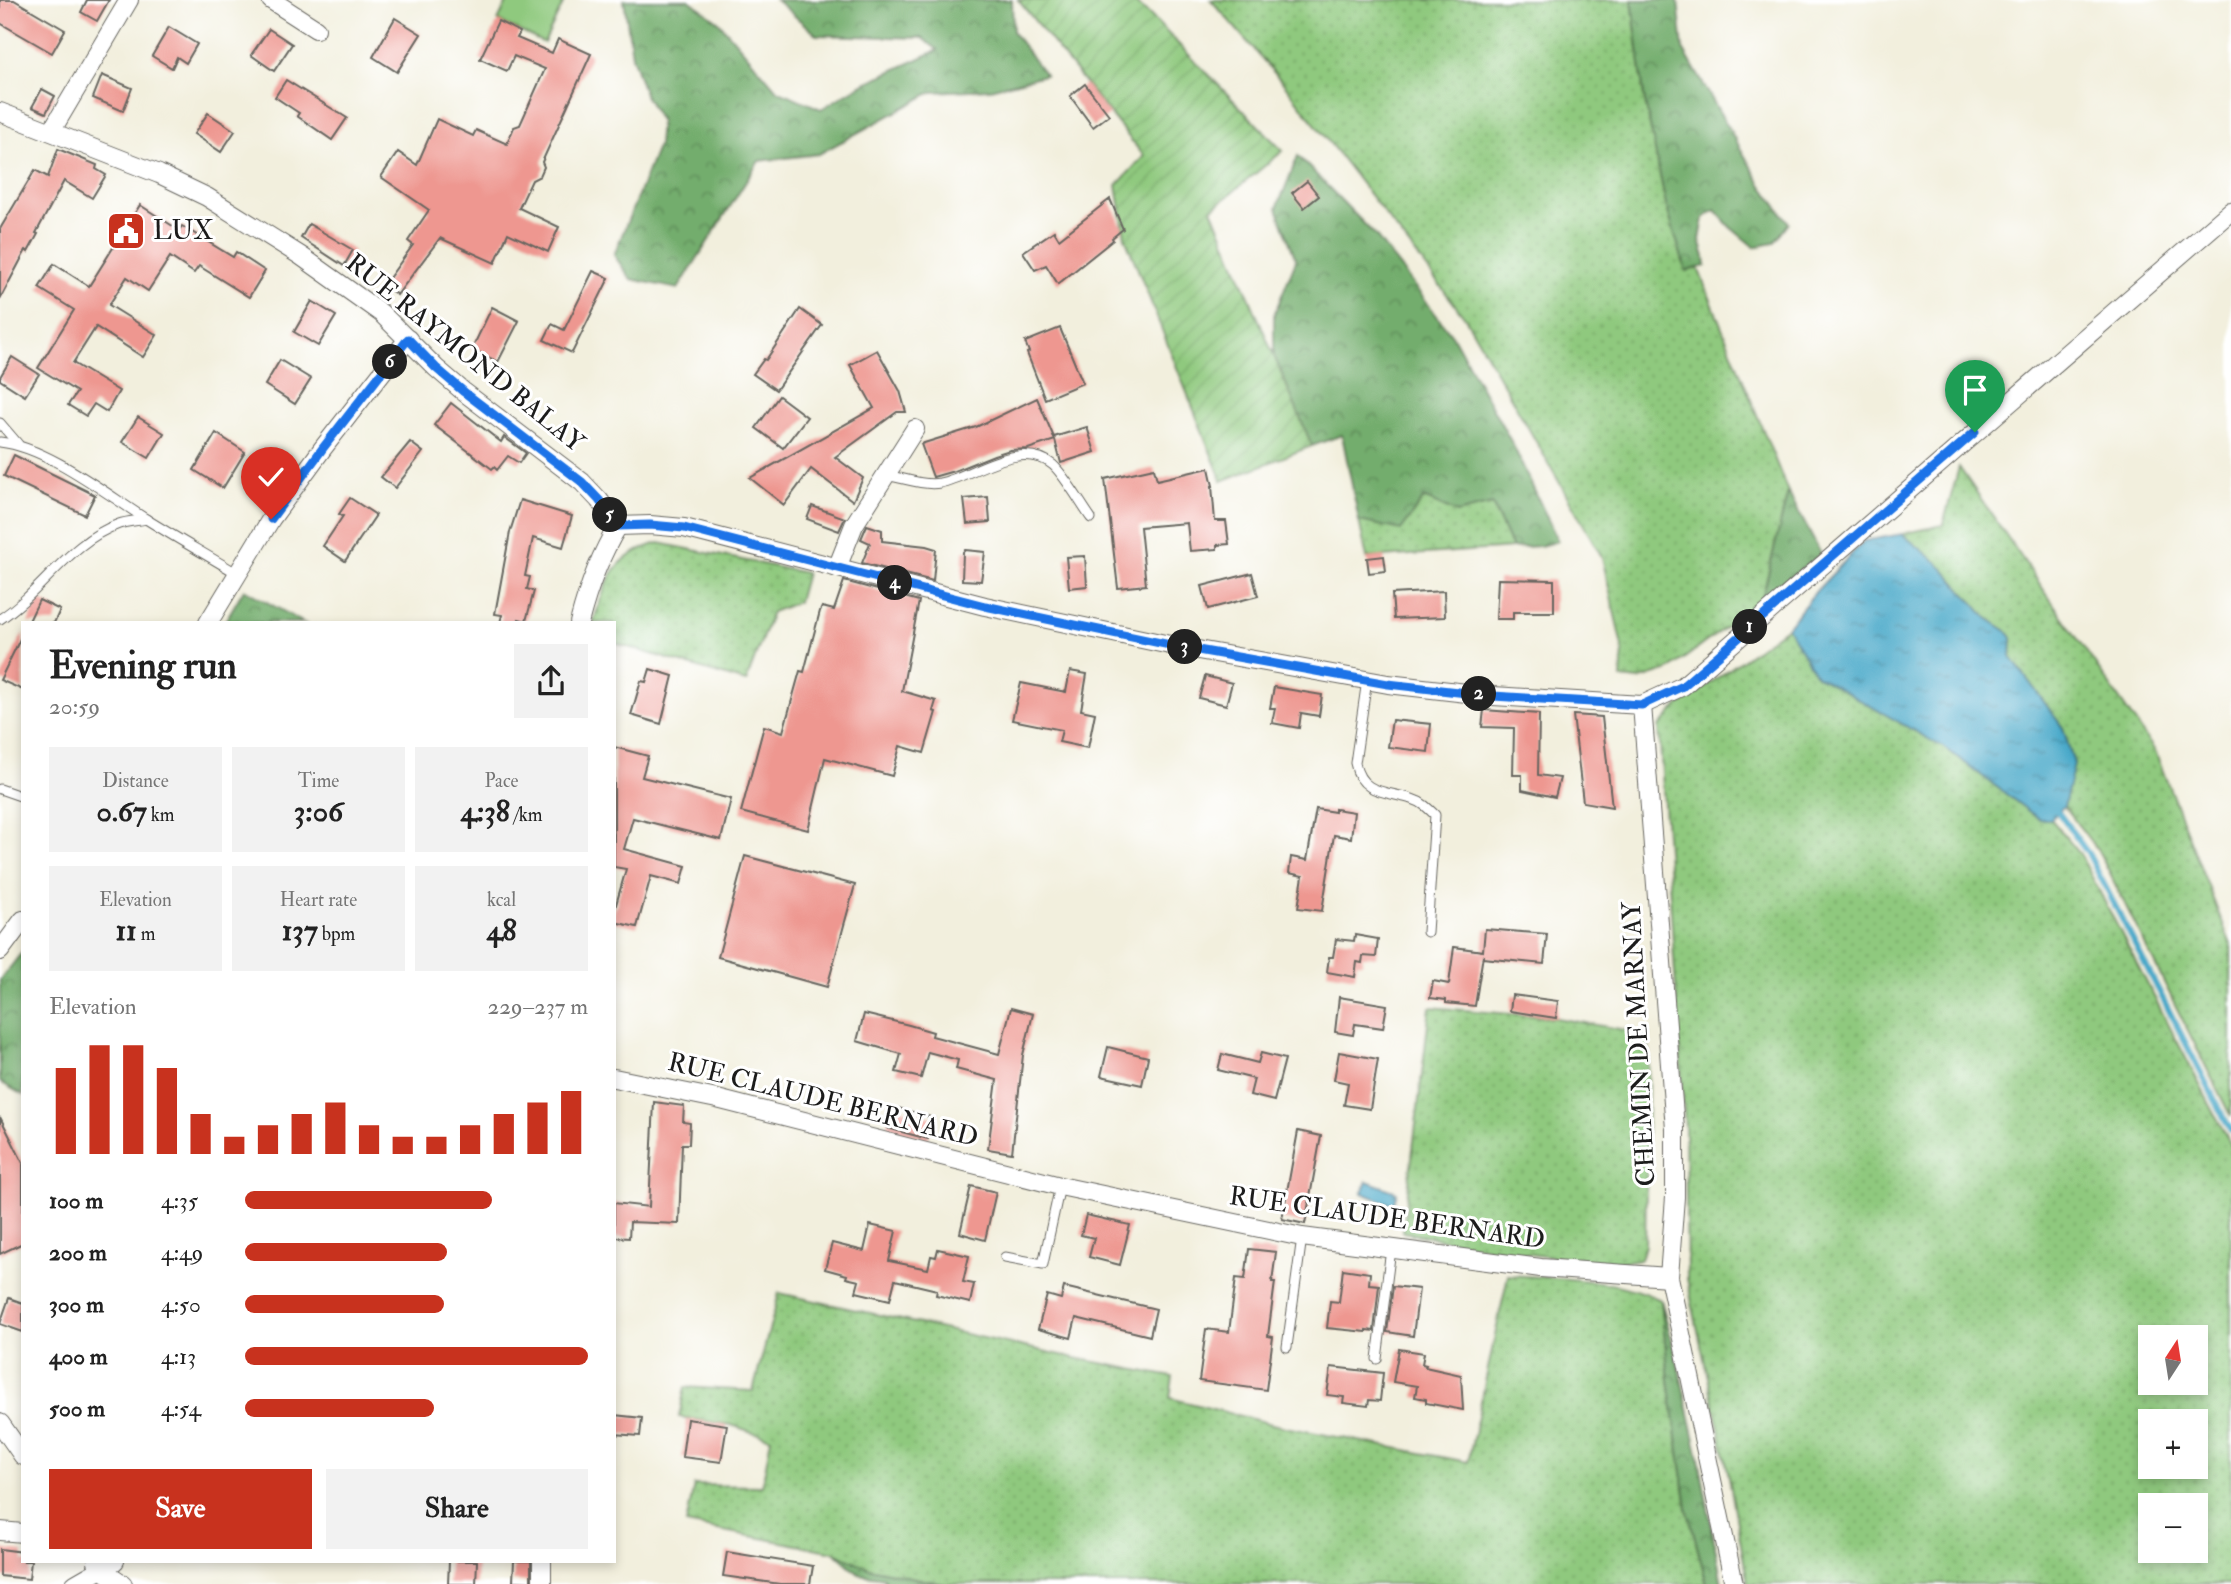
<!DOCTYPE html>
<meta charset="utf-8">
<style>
:root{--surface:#fff;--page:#f2f2f2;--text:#222;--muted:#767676;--accent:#c8321e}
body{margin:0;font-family:"IM FELL Double Pica",serif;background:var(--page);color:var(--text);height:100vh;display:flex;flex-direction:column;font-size:26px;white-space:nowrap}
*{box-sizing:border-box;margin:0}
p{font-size:23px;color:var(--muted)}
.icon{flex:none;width:38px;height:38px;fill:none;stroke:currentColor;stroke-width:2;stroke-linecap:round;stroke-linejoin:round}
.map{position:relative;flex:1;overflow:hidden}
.drawer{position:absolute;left:21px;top:621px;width:595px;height:942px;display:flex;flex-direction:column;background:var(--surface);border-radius:0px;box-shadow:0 4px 10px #0003}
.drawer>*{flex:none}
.needle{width:46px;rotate:12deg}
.buttons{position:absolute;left:2138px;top:1325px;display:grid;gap:14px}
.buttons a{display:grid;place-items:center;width:70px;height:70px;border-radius:0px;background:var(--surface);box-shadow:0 4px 10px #0003;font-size:35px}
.pin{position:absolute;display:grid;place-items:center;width:60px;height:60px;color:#fff;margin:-72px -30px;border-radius:50% 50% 50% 0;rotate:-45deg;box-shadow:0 0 7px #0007}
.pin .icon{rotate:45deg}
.km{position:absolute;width:35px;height:35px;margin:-18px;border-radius:50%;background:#222;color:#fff;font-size:19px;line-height:35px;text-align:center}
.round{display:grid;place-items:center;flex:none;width:74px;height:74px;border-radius:0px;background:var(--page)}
.summary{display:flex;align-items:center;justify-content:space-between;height:119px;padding:0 28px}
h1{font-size:38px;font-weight:800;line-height:52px}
.metrics{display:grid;grid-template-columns:repeat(3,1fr);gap:10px;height:119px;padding:7px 28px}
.metrics div{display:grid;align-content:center;border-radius:0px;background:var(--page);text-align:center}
.metrics b{font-size:30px;font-weight:800}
.metrics small{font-size:19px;font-weight:400}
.metrics p{font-size:19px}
.chart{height:196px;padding:14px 28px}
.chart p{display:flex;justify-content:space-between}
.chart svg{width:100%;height:126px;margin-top:7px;stroke:var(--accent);stroke-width:6}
.primary-button{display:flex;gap:14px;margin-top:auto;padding:14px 28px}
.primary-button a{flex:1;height:80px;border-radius:0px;background:var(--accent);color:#fff;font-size:28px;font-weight:800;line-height:80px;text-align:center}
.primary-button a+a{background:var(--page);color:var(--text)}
ul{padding:0 28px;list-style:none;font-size:23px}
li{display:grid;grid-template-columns:112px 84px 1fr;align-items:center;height:52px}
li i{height:18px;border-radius:9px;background:var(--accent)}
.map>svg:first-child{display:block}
</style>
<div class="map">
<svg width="2231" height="1584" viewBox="0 0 2231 1584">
<defs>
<pattern id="grass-dots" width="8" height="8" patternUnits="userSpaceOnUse" patternTransform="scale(1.75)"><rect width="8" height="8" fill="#8fc97e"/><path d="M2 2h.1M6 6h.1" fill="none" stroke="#7bac6c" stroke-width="1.8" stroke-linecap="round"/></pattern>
<pattern id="forest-crowns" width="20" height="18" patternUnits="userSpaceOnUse" patternTransform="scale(1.75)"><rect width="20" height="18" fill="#73ad6d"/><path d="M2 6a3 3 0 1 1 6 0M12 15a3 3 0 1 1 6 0" fill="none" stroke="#5e8c59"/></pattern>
<pattern id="garden-furrows" width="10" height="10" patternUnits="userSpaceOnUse" patternTransform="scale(1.75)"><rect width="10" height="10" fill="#8fc97e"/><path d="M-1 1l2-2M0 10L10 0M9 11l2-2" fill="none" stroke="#7bac6c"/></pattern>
<pattern id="water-ripples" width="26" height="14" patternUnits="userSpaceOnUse" patternTransform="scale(1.75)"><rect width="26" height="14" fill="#4aa9c9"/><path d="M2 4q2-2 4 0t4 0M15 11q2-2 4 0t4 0" fill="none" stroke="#3d89a2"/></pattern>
</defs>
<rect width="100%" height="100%" fill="#fff"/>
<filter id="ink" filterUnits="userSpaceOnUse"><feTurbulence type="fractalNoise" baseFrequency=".0143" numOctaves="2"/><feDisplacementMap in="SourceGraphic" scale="14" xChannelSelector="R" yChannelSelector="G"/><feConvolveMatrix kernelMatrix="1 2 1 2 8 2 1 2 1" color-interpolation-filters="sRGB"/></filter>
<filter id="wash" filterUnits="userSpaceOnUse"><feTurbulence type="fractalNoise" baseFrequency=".00686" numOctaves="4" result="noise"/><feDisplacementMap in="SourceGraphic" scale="28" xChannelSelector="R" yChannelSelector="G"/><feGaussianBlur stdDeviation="1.57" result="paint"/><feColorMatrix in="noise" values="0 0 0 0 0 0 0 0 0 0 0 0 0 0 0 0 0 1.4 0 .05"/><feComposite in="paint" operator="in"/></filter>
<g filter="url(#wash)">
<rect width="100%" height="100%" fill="#f2efdd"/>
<g fill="url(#grass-dots)" stroke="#56724d" stroke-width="2" fill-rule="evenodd">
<path d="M1211,0H1632L1644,96L1666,205L1686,271L1698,268L1788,492L1762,599L1669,670L1638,680L1621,678L1623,651L1602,557L1466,319L1284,84Z"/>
<path d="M1959,467L2155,751L2231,945V1117L2100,854L2064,806L2074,764L2063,728L2011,657L2012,638L2007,631L1987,618L1938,563L1902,534L1943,525Z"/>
<path d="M1424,498L1457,513L1492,504L1512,548L1367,558L1359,521L1401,529Z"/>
<path d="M659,543L806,573L798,602L772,612L746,682L614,643V623H593C607,581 611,556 659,543Z"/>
<path d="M1787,627L1816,675L1948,750L2039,819H2051L2080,854L2231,1145V1584H1748L1728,1472L1687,1279L1685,1129L1659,727L1675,709ZM2151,1337H2196V1382H2151ZM2151,1421H2196V1466H2151ZM2151,1505H2196V1550H2151Z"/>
<path d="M1430,1007L1556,1018L1649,1034L1645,1245L1641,1259C1611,1265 1582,1261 1551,1257C1501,1251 1452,1242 1403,1232Z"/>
<path d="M1508,1275C1559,1279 1614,1277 1661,1300L1669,1380L1687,1508L1707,1584H943L869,1568L834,1552L686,1524L694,1485L762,1486L771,1438L731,1425L679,1417L685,1387L753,1391L779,1293L1075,1358L1173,1377L1170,1398L1280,1426L1468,1462Z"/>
</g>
<g fill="url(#forest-crowns)" stroke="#486444" stroke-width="2">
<path d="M624,0H689L718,21L777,90L821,109L861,85L938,50L922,38L817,35L776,0H1012L1013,32L1045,75L990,89L932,92L819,154L759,161L678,289L631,279L614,255L658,145L660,121L645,95L632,56Z"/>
<path d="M1632,0H1678L1683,49L1761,184L1789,223L1774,243L1754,247L1730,227L1715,210L1704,218L1700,240L1705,257L1706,266L1686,271L1666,205L1644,96Z"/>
<path d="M1298,156L1375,235L1454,338L1513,445L1558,541L1540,546L1512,548L1492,504L1457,513L1424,498L1401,530L1359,521L1342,435L1312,446L1274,356V315L1296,260L1277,208Z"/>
<path d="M1788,492L1821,554L1762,599Z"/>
<path d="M244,589L304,623H224Z"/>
<path d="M23,951V1095L0,1082V980Z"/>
<path d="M1661,1300L1676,1356L1698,1453L1722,1584H1707L1687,1508L1669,1380Z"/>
<path d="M834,1552L869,1568L943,1584H884L885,1578L859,1574Z"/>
</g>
<path fill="url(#garden-furrows)" stroke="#56724d" stroke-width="2" d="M1018,0H1132L1149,14L1283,151L1212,209L1312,446L1222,481L1125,237L1117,185L1144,156Z"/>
<path fill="#8fc97e" stroke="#56724d" stroke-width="2" d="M508,0H565L544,43L498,21Z"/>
<g fill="url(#water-ripples)" stroke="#336272" stroke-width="2">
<path d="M1902,534L1938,563L1987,618L2007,631L2012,638L2011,657L2063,728L2074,764L2064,806L2051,819H2039L1948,750L1816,675L1787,627L1817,590L1864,541Z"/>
<path d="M1367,1181L1397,1192L1393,1205L1362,1193Z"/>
</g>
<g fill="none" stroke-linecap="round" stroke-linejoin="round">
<path stroke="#4aa9c9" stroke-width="6" d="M2058,812L2089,855L2231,1131"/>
</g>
<g id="blocks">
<g fill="#ee9790">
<path d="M0,0H14L65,30L52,53L0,23Z"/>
<path d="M87,0H109L97,21L81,12Z"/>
<path d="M395,18L421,34L397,72L373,57Z"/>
<path d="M498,21L520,32L517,38L552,53L558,39L591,54L542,162L544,167L540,176L532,180L519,208L559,227L548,252L508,233L495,263L440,238L397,295L384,285L413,245L408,241L429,210L381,177L398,152L417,165L437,119L473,136L476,130L507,144L514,127L520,125L545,69L514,56L507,71L480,59Z"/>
<path d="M169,27L197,44L186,63L177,57L172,68L152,56Z"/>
<path d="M269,29L292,44L274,71L251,55Z"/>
<path d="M102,75L132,88L123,111L93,98Z"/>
<path d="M286,80L347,118L332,140L297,116L299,113L275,97Z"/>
<path d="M1085,84L1109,115L1093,127L1070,96Z"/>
<path d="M42,89L55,96L46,113L32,107Z"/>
<path d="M208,113L235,131L221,152L194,134Z"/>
<path d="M58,149L97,165L96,169L106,175L92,198L64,181L36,233L38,234L28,252L26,250L0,299V229L35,170L48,177Z"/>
<path d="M1307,181L1319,196L1304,208L1292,193Z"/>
<path d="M1110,199L1123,229L1112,238L1113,240L1058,284L1046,265L1035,270L1023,252L1054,231L1059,239Z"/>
<path d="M140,205L179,230L182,226L233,257L236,252L265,271L249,297L199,266L194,273L170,257L148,291L127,277L109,305L157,335L143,357L96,327L73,363L119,391L107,412L94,404L86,416L68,405L77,392L38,368L74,310L39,288L54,264L89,286Z"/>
<path d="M309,224L353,250L344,266L301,238Z"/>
<path d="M593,271L609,278L572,353L544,340L552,324L564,330Z"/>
<path d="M312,301L336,316L318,346L294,332Z"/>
<path d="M492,307L519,321L498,362L472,349Z"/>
<path d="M800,309L822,325L776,390L753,374L764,359L766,360Z"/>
<path d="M1060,328L1083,383L1045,399L1027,353L1029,352L1025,342Z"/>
<path d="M877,350L900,391L906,412H897L835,457L863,478L853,501L811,469L784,505L750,478L874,408L850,365Z"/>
<path d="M12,357L39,374L25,396L0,380V377Z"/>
<path d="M280,360L311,379L295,404L265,385Z"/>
<path d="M779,396L807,417L783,448L756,428Z"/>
<path d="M1037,398L1055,440L1054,437L1087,427L1095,452L1061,463L1055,440L1028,449L1010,450L994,455L954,471L933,477L921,444L976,427Z"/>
<path d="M451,403L501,442L504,437L526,453L519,463L508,456L497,470L494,467L492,469L434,425Z"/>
<path d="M138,417L164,433L149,458L122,442Z"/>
<path d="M216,433L245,452L223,488L194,470Z"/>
<path d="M410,442L423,452L395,488L381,477Z"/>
<path d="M14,455L95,495L85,515L4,476Z"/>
<path d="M1154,468L1157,480L1209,468L1213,486H1212L1215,521H1226L1229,544L1217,545V549L1190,551L1187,523L1140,527L1146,585L1118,588L1105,479Z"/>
<path d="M988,497L990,522L967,524L964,499Z"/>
<path d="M350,498L376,515L345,561L323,546L343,516L339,514Z"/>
<path d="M520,500L572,516L563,547L533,538L525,576L530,577L527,589L534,591L526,621L519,619L518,623H500L502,615L495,614L510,532Z"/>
<path d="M812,506L845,518L839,531L807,519Z"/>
<path d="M867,525L882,530V541L926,546L936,549L933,581L862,563L870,543L861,539Z"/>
<path d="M965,550L985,552L981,581L962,580L963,552Z"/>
<path d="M1085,556L1087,586L1069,588L1066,557Z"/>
<path d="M1384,556L1386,571L1369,573L1367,558Z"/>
<path d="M1252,573L1258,596L1208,609L1202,586Z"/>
<path d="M1498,579L1554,580V612H1513V619H1496Z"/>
<path d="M844,581L919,601L902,691L936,701L933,711L936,712L924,753L900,746L892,776L825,758L808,830L741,812L764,726L783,732L800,671L804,672L820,611L822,607L834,610Z"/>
<path d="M1444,591L1445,617L1394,619L1392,594Z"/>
<path d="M39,600L60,610L54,623H28Z"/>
<path d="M23,633V690L0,680Z"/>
<path d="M650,669L673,676L661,724L631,715L641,681L646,682Z"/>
<path d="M1070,671L1087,674L1081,710L1095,713L1088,748L1059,742L1062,730L1012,720L1021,683L1066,692Z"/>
<path d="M1205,676L1232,683L1226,705L1199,698Z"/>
<path d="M1274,687L1322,695L1319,716L1301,713L1299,728L1272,723L1275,708H1270Z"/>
<path d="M1484,710L1539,714L1538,775L1560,778L1555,797L1522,790V775H1513L1514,728L1482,727Z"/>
<path d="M1573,715L1602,717L1612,807L1583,802Z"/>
<path d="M1392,720L1431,724L1428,752L1388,747Z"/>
<path d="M614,747L648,756L642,777L731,799L721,840L633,818L624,849L686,866L681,884L651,876L637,927L614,922V912L626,869L614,867Z"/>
<path d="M1316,809L1335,812V809L1354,812L1351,838L1334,835L1322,911L1298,908L1303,876L1289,873L1291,857L1307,860Z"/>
<path d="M745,856L855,885L827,987L718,957Z"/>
<path d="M1485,929L1547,934L1544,964L1483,958V955L1475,1006L1446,1003V1000L1430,998L1433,981L1449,984L1454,947L1483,951Z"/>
<path d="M1355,935L1378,939L1376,957L1363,956L1362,963L1357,962L1355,977L1327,972L1329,957H1333L1336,939L1354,941Z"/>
<path d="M1512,995L1558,1001L1556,1018L1510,1011Z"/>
<path d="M1339,997L1387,1005L1383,1028L1355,1024L1353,1035L1335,1032Z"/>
<path d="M1011,1008L1033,1014L1023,1055L1012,1153L988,1149L997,1080L956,1069L958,1060L928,1052L921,1078L896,1072L901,1054L857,1041L864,1014L909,1025L933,1032L932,1036L999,1054Z"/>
<path d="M1108,1047L1148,1057L1142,1085L1101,1076Z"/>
<path d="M1339,1052L1378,1059L1370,1109L1344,1105L1348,1083L1334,1080Z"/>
<path d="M1261,1053L1285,1059L1274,1101L1250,1095L1254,1079L1218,1070L1222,1054L1258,1063Z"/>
<path d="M654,1102L684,1106L683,1122L690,1123L689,1144H682L679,1224L630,1222L629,1238L614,1237V1203L649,1207Z"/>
<path d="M898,1108L934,1118L928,1139L887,1128L891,1112L897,1113Z"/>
<path d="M0,1117L23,1163V1243L0,1254Z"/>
<path d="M1298,1131L1321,1136L1305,1224L1282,1219Z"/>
<path d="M971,1186L996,1192L985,1240L960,1233Z"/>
<path d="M1086,1215L1130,1225L1120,1265L1089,1257L1094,1238L1081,1235Z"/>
<path d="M870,1225L896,1231L889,1261L928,1269L931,1256L936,1257L938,1249L969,1256L963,1282L974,1284L970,1303L936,1295L937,1290L895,1280L890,1300L856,1292L859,1281L846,1278L847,1275L825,1269L832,1243L864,1251Z"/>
<path d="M1249,1249L1276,1252L1272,1282H1275L1268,1336L1273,1337L1266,1390L1199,1381L1206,1329L1229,1332L1236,1278L1245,1279Z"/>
<path d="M1343,1269L1370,1273L1369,1284L1379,1285L1374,1331L1366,1330V1332L1327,1328L1330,1301L1339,1302Z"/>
<path d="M1393,1286L1419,1289L1413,1336L1387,1332Z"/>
<path d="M1064,1287L1156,1309L1150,1336L1076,1318L1071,1338L1038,1329L1047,1295L1061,1299Z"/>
<path d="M9,1298L23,1303V1332L0,1324Z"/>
<path d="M1399,1349L1424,1353L1422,1364L1426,1365L1425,1367L1461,1375L1463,1410L1426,1403V1399L1415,1397L1417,1386L1393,1382Z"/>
<path d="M1331,1367L1383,1373L1380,1401L1369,1400L1368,1406L1343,1403L1344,1397L1327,1395Z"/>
<path d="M614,1415L642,1418L640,1436L614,1434Z"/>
<path d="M687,1419L727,1425L721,1462L682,1457Z"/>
<path d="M0,1549L23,1552V1561H31L29,1579L0,1576Z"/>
<path d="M727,1552L813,1566L810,1584H780L723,1576Z"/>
<path d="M449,1561H477L476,1584H448Z"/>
<path d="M514,1561H531V1582L513,1581Z"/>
</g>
</g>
</g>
<g filter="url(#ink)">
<use href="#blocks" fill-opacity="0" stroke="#676660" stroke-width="2"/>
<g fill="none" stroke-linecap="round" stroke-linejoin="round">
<defs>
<g id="lane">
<path d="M0,423L18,444"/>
<path d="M0,442C47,447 105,493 146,519C176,538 207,555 238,574"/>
<path d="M886,475C902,478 924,486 940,483C973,476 1020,438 1053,465C1065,476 1081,504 1091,518"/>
<path d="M0,619C42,592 70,541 119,524C128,521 137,521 146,519"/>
<path d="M1367,680L1355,763C1361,795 1387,791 1412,799C1422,802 1428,808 1435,815L1427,932"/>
<path d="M0,789L23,797"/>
<path d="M1005,1257L1043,1264L1060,1186"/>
<path d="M1287,1347L1302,1237"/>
<path d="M1377,1359L1391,1249"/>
</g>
<g id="street">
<path d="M271,0L316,29"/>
<path d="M0,112L159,174L207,197L301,256L381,313L436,368L464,392L582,482L599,500L618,526"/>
<path d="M52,130L129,0"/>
<path d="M618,526L650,525L684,528L985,606L1170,645L1388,684L1493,696L1642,705L1683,686L2231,211"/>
<path d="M837,568L854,525L915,429"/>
<path d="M208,623L271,519L323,448L408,339"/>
<path d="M579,623C588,588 599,557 618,526"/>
<path d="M1642,705L1675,1129V1197L1669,1277L1734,1584"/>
<path d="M0,951L23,920"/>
<path d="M614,1078L717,1099L1060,1186L1302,1237L1541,1268L1669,1277"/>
<path d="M0,1423L23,1456"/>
<path d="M0,1531L23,1533"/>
<path d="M97,1562L102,1570L123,1584"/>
<path d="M75,1584L115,1561"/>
<path d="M542,1584V1561"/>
</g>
</defs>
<use href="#lane" stroke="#676660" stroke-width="11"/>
<use href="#street" stroke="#676660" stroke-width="20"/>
<use href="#lane" stroke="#fff" stroke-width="9"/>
<use href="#street" stroke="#fff" stroke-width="18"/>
</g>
</g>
<g fill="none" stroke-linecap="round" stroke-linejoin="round" filter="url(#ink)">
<defs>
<path id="route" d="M271,519L323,448L408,339L436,368L464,392L582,482L599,500L618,526L650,525L684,528L985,606L1170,645L1388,684L1493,696L1642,705L1683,686L1975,432"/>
</defs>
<use href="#route" stroke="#fff" stroke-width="14"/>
<use href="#route" stroke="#1a73e8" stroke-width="9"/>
</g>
<defs>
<symbol id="civic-square" viewBox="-11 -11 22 22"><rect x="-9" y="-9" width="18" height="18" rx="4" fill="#c8321e" stroke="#fff"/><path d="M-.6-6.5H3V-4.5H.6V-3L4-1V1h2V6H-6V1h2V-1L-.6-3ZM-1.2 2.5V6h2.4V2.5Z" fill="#fff"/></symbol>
</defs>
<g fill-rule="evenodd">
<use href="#civic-square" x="104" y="209" width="44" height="44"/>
</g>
<g text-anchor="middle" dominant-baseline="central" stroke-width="6" stroke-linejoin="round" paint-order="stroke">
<g font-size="26" fill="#1c1c1c" stroke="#fff" text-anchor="start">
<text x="153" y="231">LUX</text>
</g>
<g font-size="26" fill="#1c1c1c" stroke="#fff">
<text transform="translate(465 353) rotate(39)">RUE RAYMOND BALAY</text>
<text transform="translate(1639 1044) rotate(-93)">CHEMIN DE MARNAY</text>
<text transform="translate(823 1100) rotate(14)">RUE CLAUDE BERNARD</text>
<text transform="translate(1387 1218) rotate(8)">RUE CLAUDE BERNARD</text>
</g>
</g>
</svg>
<div class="buttons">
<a><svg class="needle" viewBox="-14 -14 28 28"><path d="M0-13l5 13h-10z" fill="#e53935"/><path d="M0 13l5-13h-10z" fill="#767676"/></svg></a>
<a>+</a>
<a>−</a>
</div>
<div class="pin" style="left:1975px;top:432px;background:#1e9e55"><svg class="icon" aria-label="arrive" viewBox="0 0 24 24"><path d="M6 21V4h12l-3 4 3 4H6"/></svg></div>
<div class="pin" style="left:271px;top:519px;background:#d93025"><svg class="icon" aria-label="check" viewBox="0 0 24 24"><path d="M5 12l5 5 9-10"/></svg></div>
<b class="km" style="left:1750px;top:627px">1</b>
<b class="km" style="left:1479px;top:694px">2</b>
<b class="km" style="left:1185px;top:647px">3</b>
<b class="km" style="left:895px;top:583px">4</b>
<b class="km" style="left:610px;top:515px">5</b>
<b class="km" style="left:390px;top:362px">6</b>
<section class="drawer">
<div class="summary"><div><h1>Evening run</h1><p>20:59</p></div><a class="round"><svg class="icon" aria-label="share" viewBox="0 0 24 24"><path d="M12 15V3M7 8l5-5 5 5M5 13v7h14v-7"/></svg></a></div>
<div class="metrics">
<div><p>Distance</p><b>0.67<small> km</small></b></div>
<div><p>Time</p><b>3:06</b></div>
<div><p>Pace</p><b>4:38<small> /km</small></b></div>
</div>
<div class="metrics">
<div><p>Elevation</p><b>11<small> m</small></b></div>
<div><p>Heart rate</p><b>137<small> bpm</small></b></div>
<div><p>kcal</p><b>48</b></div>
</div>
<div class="chart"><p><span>Elevation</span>229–237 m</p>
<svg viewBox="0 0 160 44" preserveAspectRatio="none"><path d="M5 44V14M15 44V6M25 44V6M35 44V14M45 44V30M55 44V38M65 44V34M75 44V30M85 44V26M95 44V34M105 44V38M115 44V38M125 44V34M135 44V30M145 44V26M155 44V22"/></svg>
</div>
<ul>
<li><b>100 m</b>4:35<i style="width:72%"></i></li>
<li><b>200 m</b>4:49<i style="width:59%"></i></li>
<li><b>300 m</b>4:50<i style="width:58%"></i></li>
<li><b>400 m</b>4:13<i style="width:100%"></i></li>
<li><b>500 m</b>4:54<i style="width:55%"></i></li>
</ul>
<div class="primary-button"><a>Save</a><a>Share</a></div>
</section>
</div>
